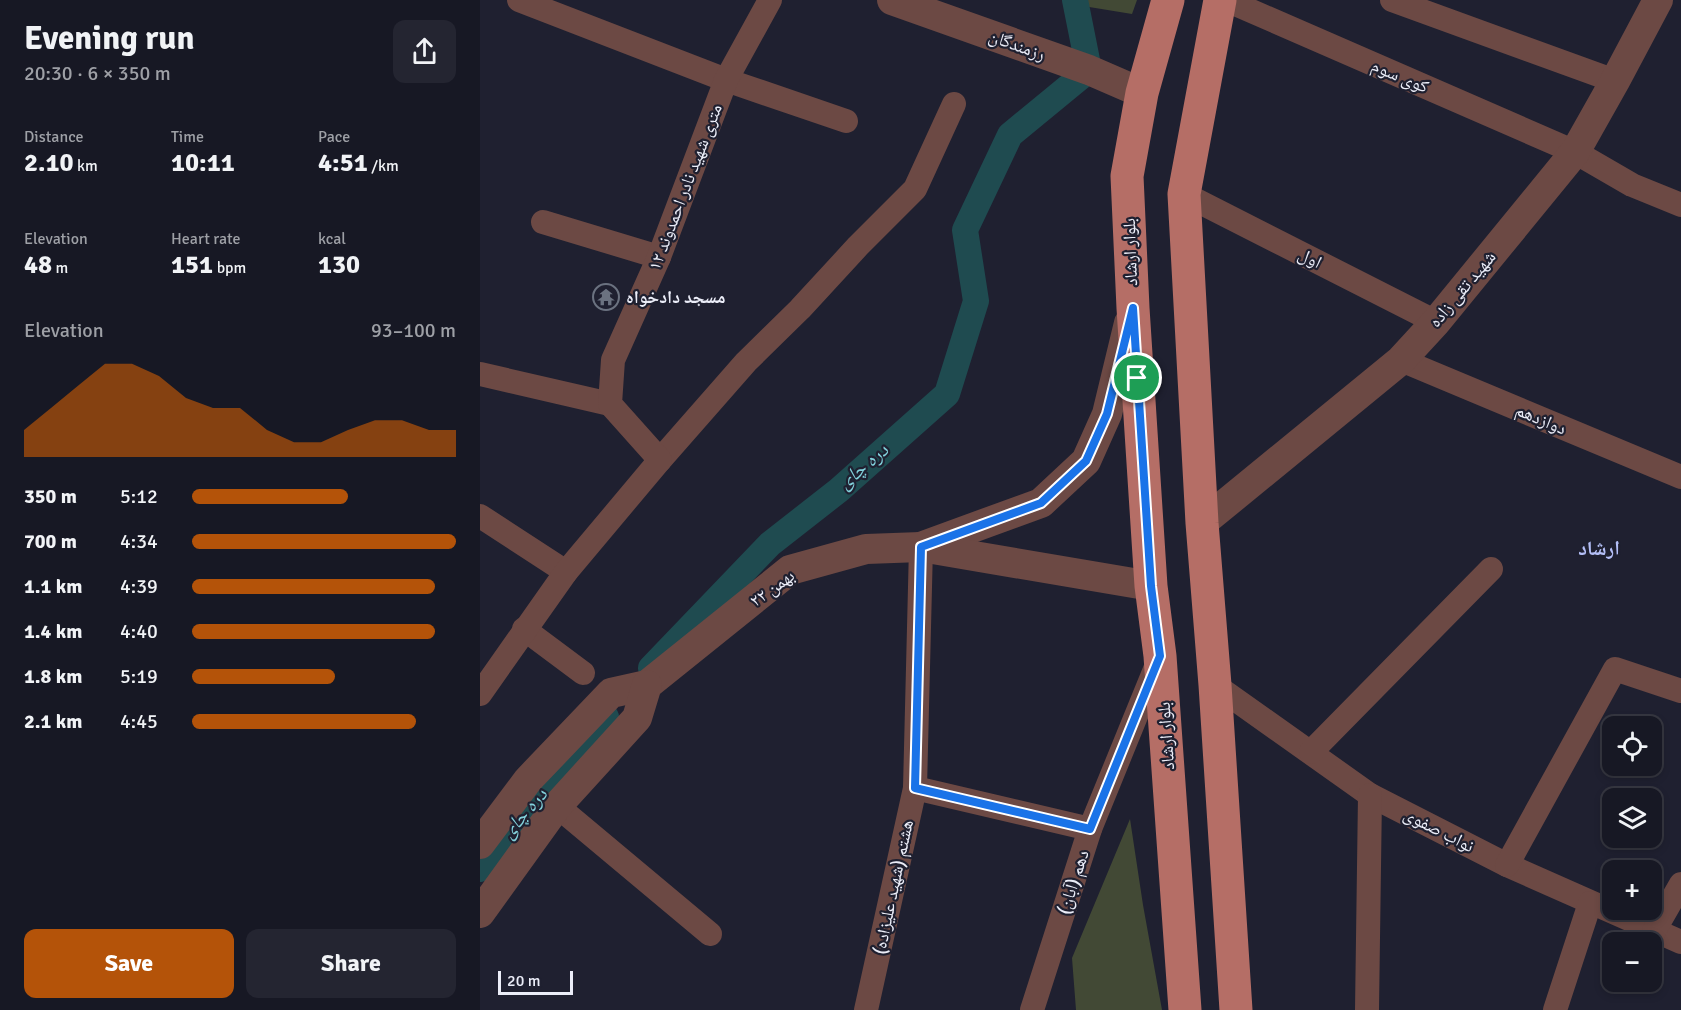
<!DOCTYPE html>
<meta charset="utf-8">
<style>
:root{--surface:#171824;--page:#242531;--text:#f1f3f6;--muted:#9ea0a6;--line:#363741;--accent:#b45309}
body{margin:0;font-family:Signika,"Noto Naskh Arabic",sans-serif;background:var(--page);color:var(--text);height:100vh;display:flex;flex-direction:column;font-size:22px;white-space:nowrap}
*{box-sizing:border-box;margin:0}
p{font-size:20px;color:var(--muted)}
.icon{flex:none;width:33px;height:33px;fill:none;stroke:currentColor;stroke-width:2;stroke-linecap:round;stroke-linejoin:round}
.map{position:relative;flex:1;overflow:hidden}
.sheet{display:flex;flex-direction:column;background:var(--surface);width:480px}
.sheet>*{flex:none}
.fabs{position:absolute;left:1122px;top:716px;display:grid;gap:12px}
.fabs a{display:grid;place-items:center;width:60px;height:60px;border-radius:12px;background:var(--surface);box-shadow:0 3px 9px #0003,0 0 0 2px var(--line);font-size:30px}
.scale{position:absolute;left:18px;bottom:15px;width:75px;box-sizing:border-box;padding-left:6px;border:3px solid #ebedf8;border-top:0;font-size:16px;line-height:21px;white-space:nowrap;color:#ebedf8;-webkit-text-stroke:4px #1f2030;paint-order:stroke}
.pin{position:absolute;display:grid;place-items:center;width:51px;height:51px;color:#fff;margin:-26px;border:3px solid #fff;border-radius:50%;box-shadow:0 2px 6px #0007}
.round{display:grid;place-items:center;flex:none;width:63px;height:63px;border-radius:12px;background:var(--page)}
.head{display:flex;align-items:center;justify-content:space-between;height:102px;padding:0 24px}
h1{font-size:33px;font-weight:700;line-height:45px}
.metrics{display:grid;grid-template-columns:repeat(3,1fr);gap:9px;height:102px;padding:6px 24px}
.metrics div{display:grid;align-content:center}
.metrics b{font-size:26px;font-weight:700}
.metrics small{font-size:16px;font-weight:400}
.metrics p{font-size:16px}
.chart{height:168px;padding:12px 24px}
.chart p{display:flex;justify-content:space-between}
.chart svg{width:100%;height:108px;margin-top:6px;fill:var(--accent);opacity:.7}
.button{display:flex;gap:12px;margin-top:auto;padding:12px 24px}
.button a{flex:1;height:69px;border-radius:12px;background:var(--accent);color:#fff;font-size:24px;font-weight:700;line-height:69px;text-align:center}
.button a+a{background:var(--page);color:var(--text)}
ul{padding:0 24px;list-style:none;font-size:20px}
li{display:grid;grid-template-columns:96px 72px 1fr;align-items:center;height:45px}
li i{height:15px;border-radius:8px;background:var(--accent)}
main{display:flex;flex:1;min-height:0}
.map>svg:first-child{display:block}
</style>
<main>
<section class="sheet">
<div class="head"><div><h1>Evening run</h1><p>20:30 · 6 × 350 m</p></div><a class="round"><svg class="icon" aria-label="share" viewBox="0 0 24 24"><path d="M12 15V3M7 8l5-5 5 5M5 13v7h14v-7"/></svg></a></div>
<div class="metrics">
<div><p>Distance</p><b>2.10<small> km</small></b></div>
<div><p>Time</p><b>10:11</b></div>
<div><p>Pace</p><b>4:51<small> /km</small></b></div>
</div>
<div class="metrics">
<div><p>Elevation</p><b>48<small> m</small></b></div>
<div><p>Heart rate</p><b>151<small> bpm</small></b></div>
<div><p>kcal</p><b>130</b></div>
</div>
<div class="chart"><p><span>Elevation</span>93–100 m</p>
<svg viewBox="0 0 160 44" preserveAspectRatio="none"><path d="M0 44V33L10 24L20 15L30 6L40 6L50 11L60 20L70 24L80 24L90 33L100 38L110 38L120 33L130 29L140 29L150 33L160 33V44z"/></svg>
</div>
<ul>
<li><b>350 m</b>5:12<i style="width:59%"></i></li>
<li><b>700 m</b>4:34<i style="width:100%"></i></li>
<li><b>1.1 km</b>4:39<i style="width:92%"></i></li>
<li><b>1.4 km</b>4:40<i style="width:92%"></i></li>
<li><b>1.8 km</b>5:19<i style="width:54%"></i></li>
<li><b>2.1 km</b>4:45<i style="width:85%"></i></li>
</ul>
<div class="button"><a>Save</a><a>Share</a></div>
</section>
<div class="map">
<svg width="1201" height="1010" viewBox="0 0 1201 1010">
<rect width="100%" height="100%" fill="#1f2030"/>
<g fill="#424935">
<path d="M591,0H657L652,14L597,5Z"/>
<path d="M650,819L663,905L682,1010H596L592,958Z"/>
</g>
<g fill="none" stroke-linecap="round" stroke-linejoin="round">
<g stroke="#1f4b50" stroke-width="26">
<path d="M171,668L290,544L359,490L467,394L496,301L485,230L530,135L609,70L595,0"/>
<path d="M0,869L17,844L126,717"/>
</g>
<g stroke="#6c4944" stroke-width="24">
<path d="M39,0L246,80L366,121"/>
<path d="M746,0L1095,152L1152,185L1201,205"/>
<path d="M912,0L1135,81"/>
<path d="M704,194L956,322"/>
<path d="M63,222L179,257"/>
<path d="M921,360L1201,477"/>
<path d="M0,374L130,404"/>
<path d="M180,460L266,362L320,309L378,246L435,189L474,104"/>
<path d="M0,516L86,572"/>
<path d="M44,629L103,673"/>
<path d="M735,685L890,795L1027,865L1201,942"/>
<path d="M0,694L86,572L180,460L130,404L133,360L179,257L246,80L290,0"/>
<path d="M831,752L1011,569"/>
<path d="M435,788L610,829"/>
<path d="M77,806L230,934"/>
<path d="M1027,865L1135,669L1201,691"/>
<path d="M1174,931L1201,884"/>
<path d="M386,1010L435,788L441,547"/>
<path d="M552,1010L610,829L678,662"/>
<path d="M887,1010L890,795"/>
<path d="M1075,1010L1110,903"/>
</g>
<g stroke="#6c4944" stroke-width="30">
<path d="M412,0L609,70L662,93"/>
<path d="M722,523L921,360L956,322L1095,152L1135,81L1178,0"/>
<path d="M443,546L561,503L606,461L627,414L649,323"/>
<path d="M0,844L48,780L131,693L167,685L310,570L386,549L441,547L671,586"/>
<path d="M0,913L77,806L157,718L167,685"/>
</g>
<g stroke="#b56e66" stroke-width="33">
<path d="M688,0L662,93L647,176L653,308L671,586L680,656L705,1010"/>
<path d="M740,0L704,194L722,523L735,685L756,1010"/>
</g>
</g>
<g fill="none" stroke-linecap="round" stroke-linejoin="round">
<defs>
<path id="route" d="M653,308L671,586L680,656L610,829L435,788L441,547L561,503L606,461L627,414Z"/>
</defs>
<use href="#route" stroke="#fff" stroke-width="12"/>
<use href="#route" stroke="#1a73e8" stroke-width="8"/>
</g>
<defs>
<symbol id="temple-ring" viewBox="-11 -11 22 22"><circle r="9.5" fill="#1f2030" stroke="#6b7280" stroke-width="1.5"/><path d="M0-6L5-2H3V0L6.5 2.5H4V6H1.5V3h-3V6H-4V2.5H-6.5L-3 0V-2H-5Z" fill="#6b7280"/></symbol>
</defs>
<g fill-rule="evenodd">
<use href="#temple-ring" x="111" y="282" width="30" height="30"/>
</g>
<g text-anchor="middle" dominant-baseline="central" stroke-width="4.5" stroke-linejoin="round" paint-order="stroke">
<g font-size="18" fill="#ebedf8" stroke="#1f2030">
<text transform="translate(537 45) rotate(20)">رزمندگان</text>
<text transform="translate(920 76) rotate(23)">کوی سوم</text>
<text transform="translate(205 187) rotate(-69)">۱۲ متری شهید نادر احمدوند</text>
<text transform="translate(650 252) rotate(-92)">بلوار ارشاد</text>
<text transform="translate(830 258) rotate(27)">اول</text>
<text transform="translate(982 289) rotate(-50)">شهید تقی زاده</text>
<text transform="translate(1061 419) rotate(23)">دوازدهم</text>
<text transform="translate(292 588) rotate(-36)">۲۲ بهمن</text>
<text transform="translate(686 736) rotate(-94)">بلوار ارشاد</text>
<text transform="translate(959 830) rotate(27)">نواب صفوی</text>
<text transform="translate(593 882) rotate(-72)">دهم (آبان)</text>
<text transform="translate(413 887) rotate(-78)">هشتم (شهید علیزاده)</text>
</g>
<g font-size="18" font-weight="bold" fill="#ebedf8" stroke="#1f2030" text-anchor="start">
<text x="146" y="297">مسجد دادخواه</text>
</g>
<g font-size="20" font-style="italic" fill="#82d1db" stroke="#1f2030">
<text transform="translate(383 466) rotate(-40)">دره چای</text>
<text transform="translate(44 813) rotate(-49)">دره چای</text>
</g>
<g font-size="20" font-weight="bold" fill="#b4bff7" stroke="#1f2030">
<text x="1119" y="548">ارشاد</text>
</g>
</g>
</svg>
<div class="fabs">
<a><svg class="icon" aria-label="locate" viewBox="0 0 24 24"><circle cx="12" cy="12" r="6"/><path d="M12 2v4M12 18v4M2 12h4M18 12h4"/></svg></a>
<a><svg class="icon" aria-label="layers" viewBox="0 0 24 24"><path d="M12 4l9 5-9 5-9-5zM3 14l9 5 9-5"/></svg></a>
<a>+</a>
<a>−</a>
</div>
<div class="scale">20 m</div>
<div class="pin" style="left:657px;top:378px;background:#1e9e55"><svg class="icon" aria-label="arrive" viewBox="0 0 24 24"><path d="M6 21V4h12l-3 4 3 4H6"/></svg></div>
</div>
</main>
